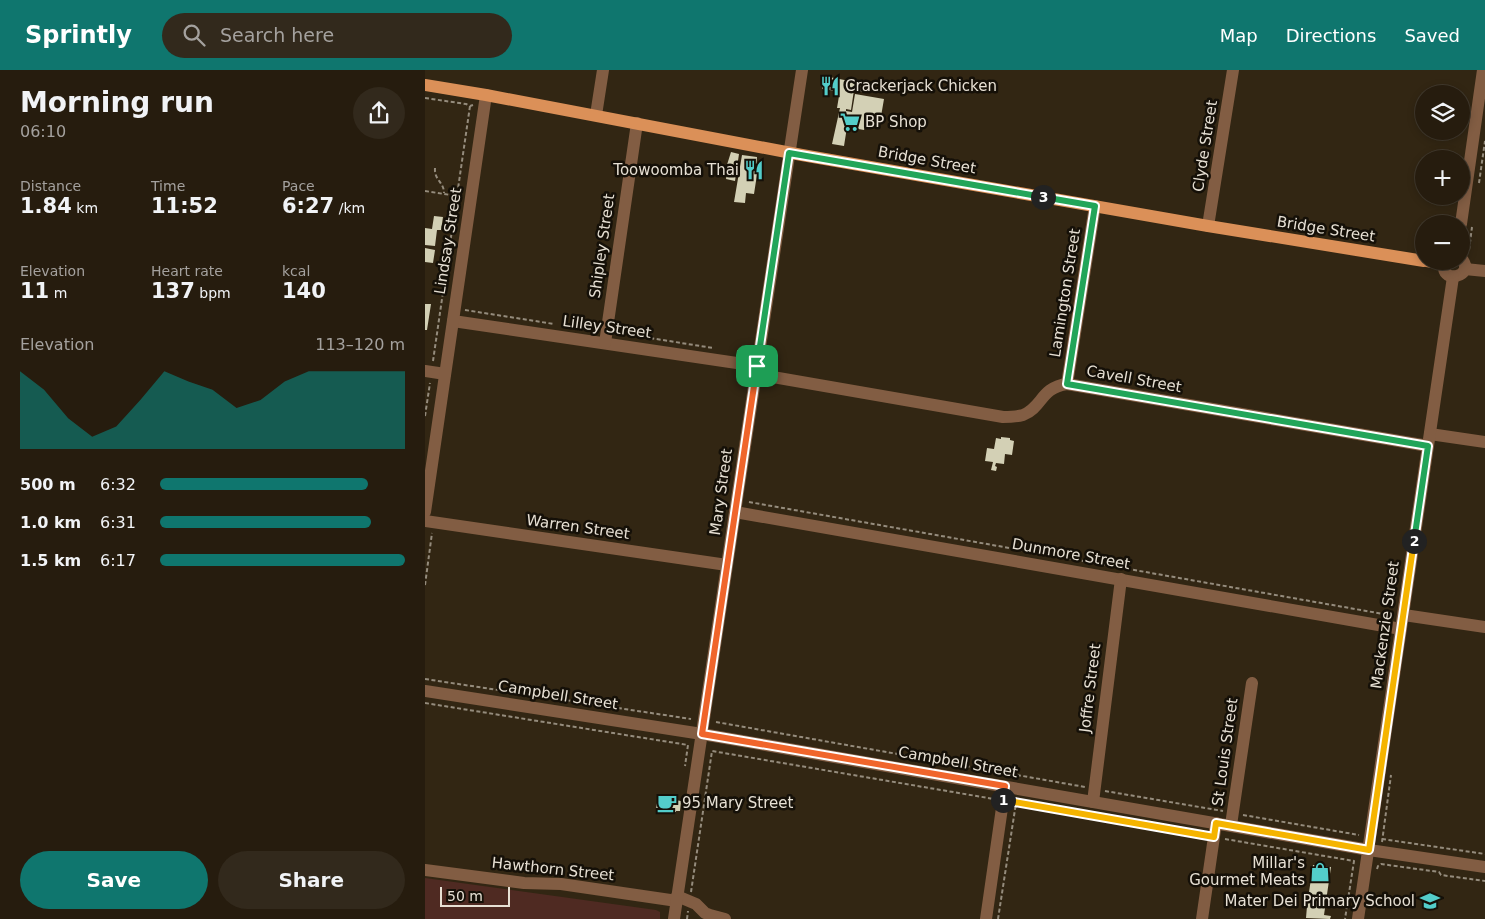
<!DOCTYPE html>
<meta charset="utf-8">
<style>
:root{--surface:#261c0e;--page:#32291c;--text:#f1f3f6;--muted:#a4a19e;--line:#423a2e;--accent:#0f766e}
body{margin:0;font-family:"DejaVu Sans",sans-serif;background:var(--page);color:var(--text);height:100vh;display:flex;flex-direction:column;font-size:19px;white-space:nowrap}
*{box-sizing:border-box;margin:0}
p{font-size:16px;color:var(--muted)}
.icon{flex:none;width:28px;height:28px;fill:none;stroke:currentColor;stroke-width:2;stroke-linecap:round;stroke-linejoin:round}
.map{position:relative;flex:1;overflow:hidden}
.side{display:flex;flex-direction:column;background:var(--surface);width:425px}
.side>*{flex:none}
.tools{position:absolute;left:990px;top:15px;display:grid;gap:10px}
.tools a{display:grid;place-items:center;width:55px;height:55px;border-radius:50%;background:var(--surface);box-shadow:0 2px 8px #0003,0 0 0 1px var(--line);font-size:25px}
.scale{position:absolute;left:15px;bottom:12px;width:70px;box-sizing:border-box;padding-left:5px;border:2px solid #e7e0d4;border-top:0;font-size:14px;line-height:18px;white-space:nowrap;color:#e7e0d4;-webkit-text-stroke:4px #151008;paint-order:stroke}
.pin{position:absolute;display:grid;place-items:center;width:42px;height:42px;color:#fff;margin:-21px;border-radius:10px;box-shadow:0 2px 8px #0006}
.km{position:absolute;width:25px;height:25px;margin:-12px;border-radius:50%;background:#222;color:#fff;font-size:14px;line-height:25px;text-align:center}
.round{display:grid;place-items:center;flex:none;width:52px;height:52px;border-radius:26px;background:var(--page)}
.overview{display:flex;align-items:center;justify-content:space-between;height:85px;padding:0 20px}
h1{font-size:28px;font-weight:700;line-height:38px}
.metrics{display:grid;grid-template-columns:repeat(3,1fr);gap:8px;height:85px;padding:5px 20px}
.metrics div{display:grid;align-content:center}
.metrics b{font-size:21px;font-weight:700}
.metrics small{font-size:14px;font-weight:400}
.metrics p{font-size:14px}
.chart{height:140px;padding:10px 20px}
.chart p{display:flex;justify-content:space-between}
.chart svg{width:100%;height:90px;margin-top:5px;fill:var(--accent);opacity:.7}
.cta{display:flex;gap:10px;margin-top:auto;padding:10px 20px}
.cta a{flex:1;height:58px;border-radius:30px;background:var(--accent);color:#fff;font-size:20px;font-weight:700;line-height:58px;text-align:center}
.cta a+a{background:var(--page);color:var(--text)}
ul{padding:0 20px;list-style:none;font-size:16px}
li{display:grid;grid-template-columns:80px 60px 1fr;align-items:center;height:38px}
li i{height:12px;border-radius:6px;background:var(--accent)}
header{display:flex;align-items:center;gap:30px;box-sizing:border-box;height:70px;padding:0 25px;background:var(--accent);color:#fff}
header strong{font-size:24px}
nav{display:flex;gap:28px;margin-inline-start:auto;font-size:18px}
.search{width:350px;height:45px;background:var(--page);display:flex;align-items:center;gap:12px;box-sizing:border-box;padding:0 18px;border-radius:28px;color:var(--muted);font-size:19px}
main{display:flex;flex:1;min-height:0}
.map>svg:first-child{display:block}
</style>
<header>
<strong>Sprintly</strong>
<div class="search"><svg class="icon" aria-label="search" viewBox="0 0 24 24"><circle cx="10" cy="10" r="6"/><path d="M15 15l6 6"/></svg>Search here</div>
<nav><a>Map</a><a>Directions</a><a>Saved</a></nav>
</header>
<main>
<section class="side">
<div class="overview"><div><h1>Morning run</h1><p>06:10</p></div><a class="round"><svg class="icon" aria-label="share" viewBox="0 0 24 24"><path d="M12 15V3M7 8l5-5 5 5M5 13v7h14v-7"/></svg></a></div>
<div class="metrics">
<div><p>Distance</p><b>1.84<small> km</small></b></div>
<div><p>Time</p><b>11:52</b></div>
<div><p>Pace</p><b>6:27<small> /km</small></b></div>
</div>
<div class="metrics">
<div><p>Elevation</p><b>11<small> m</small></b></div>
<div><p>Heart rate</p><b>137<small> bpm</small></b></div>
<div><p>kcal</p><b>140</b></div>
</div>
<div class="chart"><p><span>Elevation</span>113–120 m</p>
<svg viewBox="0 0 160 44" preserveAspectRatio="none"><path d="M0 44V6L10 15L20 29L30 38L40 33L50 20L60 6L70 11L80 15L90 24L100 20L110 11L120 6L130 6L140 6L150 6L160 6V44z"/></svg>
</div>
<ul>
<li><b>500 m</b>6:32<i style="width:85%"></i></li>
<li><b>1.0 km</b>6:31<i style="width:86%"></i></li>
<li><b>1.5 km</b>6:17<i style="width:100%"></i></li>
</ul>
<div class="cta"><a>Save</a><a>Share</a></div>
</section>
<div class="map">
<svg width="1060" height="849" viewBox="0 0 1060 849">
<rect width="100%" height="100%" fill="#322613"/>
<path fill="#4f2a22" d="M0,808L231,840L235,842V849H0Z"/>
<g fill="#d3d0b5">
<path d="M399,6L445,15L443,23L429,20L426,40L421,39V41L427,42L430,24L459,29L454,58L440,56L439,60L422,57L419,76L407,74L415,38H412L414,26L411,21L397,19Z"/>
<path d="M306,82L314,84L310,111L301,109L303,99L301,98Z"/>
<path d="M317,85L332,87L331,98H333L329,124L321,123L320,133L309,132Z"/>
<path d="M9,146L18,147L16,160H12L10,176L0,175V158L7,159Z"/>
<path d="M0,178L10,180L8,193L0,192Z"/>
<path d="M0,234H6L2,260H0Z"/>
<path d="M576,367L585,368V370L589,371L587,385L580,384L579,394L571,393L570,396L572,397L571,401L566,400L568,392L560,391L562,378L569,379L571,368L576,369Z"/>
<path d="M233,727L256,731L255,741H251V742L231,739Z"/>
<path d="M888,795L906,797L899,845L906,846L905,849L881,848L882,836L878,835L880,829H883Z"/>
</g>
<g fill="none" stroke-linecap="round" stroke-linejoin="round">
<g stroke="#958c7d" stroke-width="2" stroke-dasharray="4 2.5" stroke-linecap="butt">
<path d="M0,28L41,34L45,36L48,35"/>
<path d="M10,98C9,110 19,112 19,123"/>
<path d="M1054,113L1060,71"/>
<path d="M0,121L32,126"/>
<path d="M1044,180L1047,157"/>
<path d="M40,240L129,254"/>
<path d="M206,265L288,278"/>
<path d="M312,281H323"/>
<path d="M8,291L45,36"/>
<path d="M0,346L5,313"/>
<path d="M324,432L964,545"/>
<path d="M0,515L7,463"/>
<path d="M0,609L266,649"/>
<path d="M0,633L263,675L260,696"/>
<path d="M291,652L660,717"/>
<path d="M680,721L798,741"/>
<path d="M588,733L778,765"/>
<path d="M818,745L934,765"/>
<path d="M800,769L929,791L920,849"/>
<path d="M957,769L1060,784"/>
<path d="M957,772L966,705"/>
<path d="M952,799L953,796L956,794L1014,802L1016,805L1060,811"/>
<path d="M266,822L287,681L569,729"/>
<path d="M262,849L263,841"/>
<path d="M573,849L591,733"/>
</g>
<g stroke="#825d43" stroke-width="12">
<path d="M171,45L178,0"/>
<path d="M1036,154L1058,0"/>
<path d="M783,156L808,0"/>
<path d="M1020,191C1012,216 1053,207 1036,188"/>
<path d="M1040,199L1060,201"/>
<path d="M28,251L332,296"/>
<path d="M180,273L212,53"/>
<path d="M0,301L20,304"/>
<path d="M331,304L578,347C585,347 591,347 598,345C618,337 615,318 642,314L1003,376"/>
<path d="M642,314L670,136"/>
<path d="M1005,364L1060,372"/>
<path d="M0,442L61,25"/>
<path d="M310,442L976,559"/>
<path d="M0,451L302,495"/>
<path d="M979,545L1060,557"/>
<path d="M0,621L277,664L944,780L1060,797"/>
<path d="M668,732L696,509"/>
<path d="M806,755L827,613"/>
<path d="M0,800L99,813L136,814L252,831"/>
<path d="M252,826L271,834L280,843L285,845L300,849"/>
<path d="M249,849L310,442L377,0"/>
<path d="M561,849L580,717"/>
<path d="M777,849L791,753"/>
<path d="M933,849L1028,207"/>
</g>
<g stroke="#db9058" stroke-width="12">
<path d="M0,15L61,25L377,85L783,156L999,191"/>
<path d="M1002,191L1019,194"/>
</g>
</g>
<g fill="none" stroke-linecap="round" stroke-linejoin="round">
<defs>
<path id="split-1" d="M332,296L277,664L580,716L578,730"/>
<path id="split-2" d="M578,730L789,767L791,753L944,780L989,471"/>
<path id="split-3" d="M618,127L670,136L642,314L1003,376L989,471"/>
<path id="split-4" d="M332,296L364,83L618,127"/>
</defs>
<use href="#split-1" stroke="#fff" stroke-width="10"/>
<use href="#split-2" stroke="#fff" stroke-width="10"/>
<use href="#split-3" stroke="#fff" stroke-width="10"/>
<use href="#split-4" stroke="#fff" stroke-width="10"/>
<use href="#split-1" stroke="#f0652b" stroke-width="6"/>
<use href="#split-2" stroke="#f5b400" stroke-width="6"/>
<use href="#split-3" stroke="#22a559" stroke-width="6"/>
<use href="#split-4" stroke="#22a559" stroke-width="6"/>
</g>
<defs>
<symbol id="restaurant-bare" viewBox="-9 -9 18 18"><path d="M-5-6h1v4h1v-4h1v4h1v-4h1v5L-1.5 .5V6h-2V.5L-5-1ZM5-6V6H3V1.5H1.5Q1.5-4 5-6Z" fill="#53cdca" stroke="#151008" stroke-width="2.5" paint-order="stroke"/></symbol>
<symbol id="supermarket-bare" viewBox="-9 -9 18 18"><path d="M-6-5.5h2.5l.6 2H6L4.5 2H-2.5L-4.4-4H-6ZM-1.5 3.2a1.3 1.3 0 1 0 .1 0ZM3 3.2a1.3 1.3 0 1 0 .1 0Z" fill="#53cdca" stroke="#151008" stroke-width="2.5" paint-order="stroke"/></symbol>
<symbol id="cafe-bare" viewBox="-9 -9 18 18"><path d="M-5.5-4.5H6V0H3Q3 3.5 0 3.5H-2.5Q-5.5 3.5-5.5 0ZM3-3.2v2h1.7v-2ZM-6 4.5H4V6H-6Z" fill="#53cdca" stroke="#151008" stroke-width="2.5" paint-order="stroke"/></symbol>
<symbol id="shop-bare" viewBox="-9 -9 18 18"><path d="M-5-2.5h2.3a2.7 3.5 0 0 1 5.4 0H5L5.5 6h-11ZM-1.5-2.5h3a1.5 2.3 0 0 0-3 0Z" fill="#53cdca" stroke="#151008" stroke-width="2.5" paint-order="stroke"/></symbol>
<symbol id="school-bare" viewBox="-9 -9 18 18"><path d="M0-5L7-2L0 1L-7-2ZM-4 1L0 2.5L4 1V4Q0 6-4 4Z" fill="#53cdca" stroke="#151008" stroke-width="2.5" paint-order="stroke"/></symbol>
</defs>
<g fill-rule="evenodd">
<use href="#restaurant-bare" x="391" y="2" width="28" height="28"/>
<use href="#supermarket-bare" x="411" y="38" width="28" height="28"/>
<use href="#restaurant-bare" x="315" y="86" width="28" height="28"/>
<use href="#cafe-bare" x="228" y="719" width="28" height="28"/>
<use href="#shop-bare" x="881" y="788" width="28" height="28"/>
<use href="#school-bare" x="991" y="817" width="28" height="28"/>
</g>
<g text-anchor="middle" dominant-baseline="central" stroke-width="5" stroke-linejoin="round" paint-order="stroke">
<g font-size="15" fill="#e7e0d4" stroke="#151008" text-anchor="start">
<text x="420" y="16">Crackerjack Chicken</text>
<text x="440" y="52">BP Shop</text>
<text x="314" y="100" text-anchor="end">Toowoomba Thai</text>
<text x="257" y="733">95 Mary Street</text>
<text x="880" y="793" text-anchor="end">Millar's<tspan x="880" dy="17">Gourmet Meats</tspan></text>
<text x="990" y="831" text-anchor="end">Mater Dei Primary School</text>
</g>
<g font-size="15" fill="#e7e0d4" stroke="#151008">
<text transform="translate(780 76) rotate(-81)">Clyde Street</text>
<text transform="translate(502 90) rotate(10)">Bridge Street</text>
<text transform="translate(901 159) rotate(9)">Bridge Street</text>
<text transform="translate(23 171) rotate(-81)">Lindsay Street</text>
<text transform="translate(177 176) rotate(-82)">Shipley Street</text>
<text transform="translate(640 223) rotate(-81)">Lamington Street</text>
<text transform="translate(182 257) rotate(8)">Lilley Street</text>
<text transform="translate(709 309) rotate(10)">Cavell Street</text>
<text transform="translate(296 422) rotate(-82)">Mary Street</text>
<text transform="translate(153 457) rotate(8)">Warren Street</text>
<text transform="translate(646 484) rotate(10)">Dunmore Street</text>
<text transform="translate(960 555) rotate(-82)">Mackenzie Street</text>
<text transform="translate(665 618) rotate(-83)">Joffre Street</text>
<text transform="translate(133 625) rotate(9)">Campbell Street</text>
<text transform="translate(800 682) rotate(-82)">St Louis Street</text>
<text transform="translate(533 692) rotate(10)">Campbell Street</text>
<text transform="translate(128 799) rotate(6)">Hawthorn Street</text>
</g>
</g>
</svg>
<div class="tools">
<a><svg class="icon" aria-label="layers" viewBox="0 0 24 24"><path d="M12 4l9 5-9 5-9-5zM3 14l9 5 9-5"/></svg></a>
<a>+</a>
<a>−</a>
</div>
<div class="scale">50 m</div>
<div class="pin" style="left:332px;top:296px;background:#1e9e55"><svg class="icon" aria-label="arrive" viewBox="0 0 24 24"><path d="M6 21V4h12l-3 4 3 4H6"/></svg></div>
<b class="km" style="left:578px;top:730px">1</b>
<b class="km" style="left:989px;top:471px">2</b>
<b class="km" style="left:618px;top:127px">3</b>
</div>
</main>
